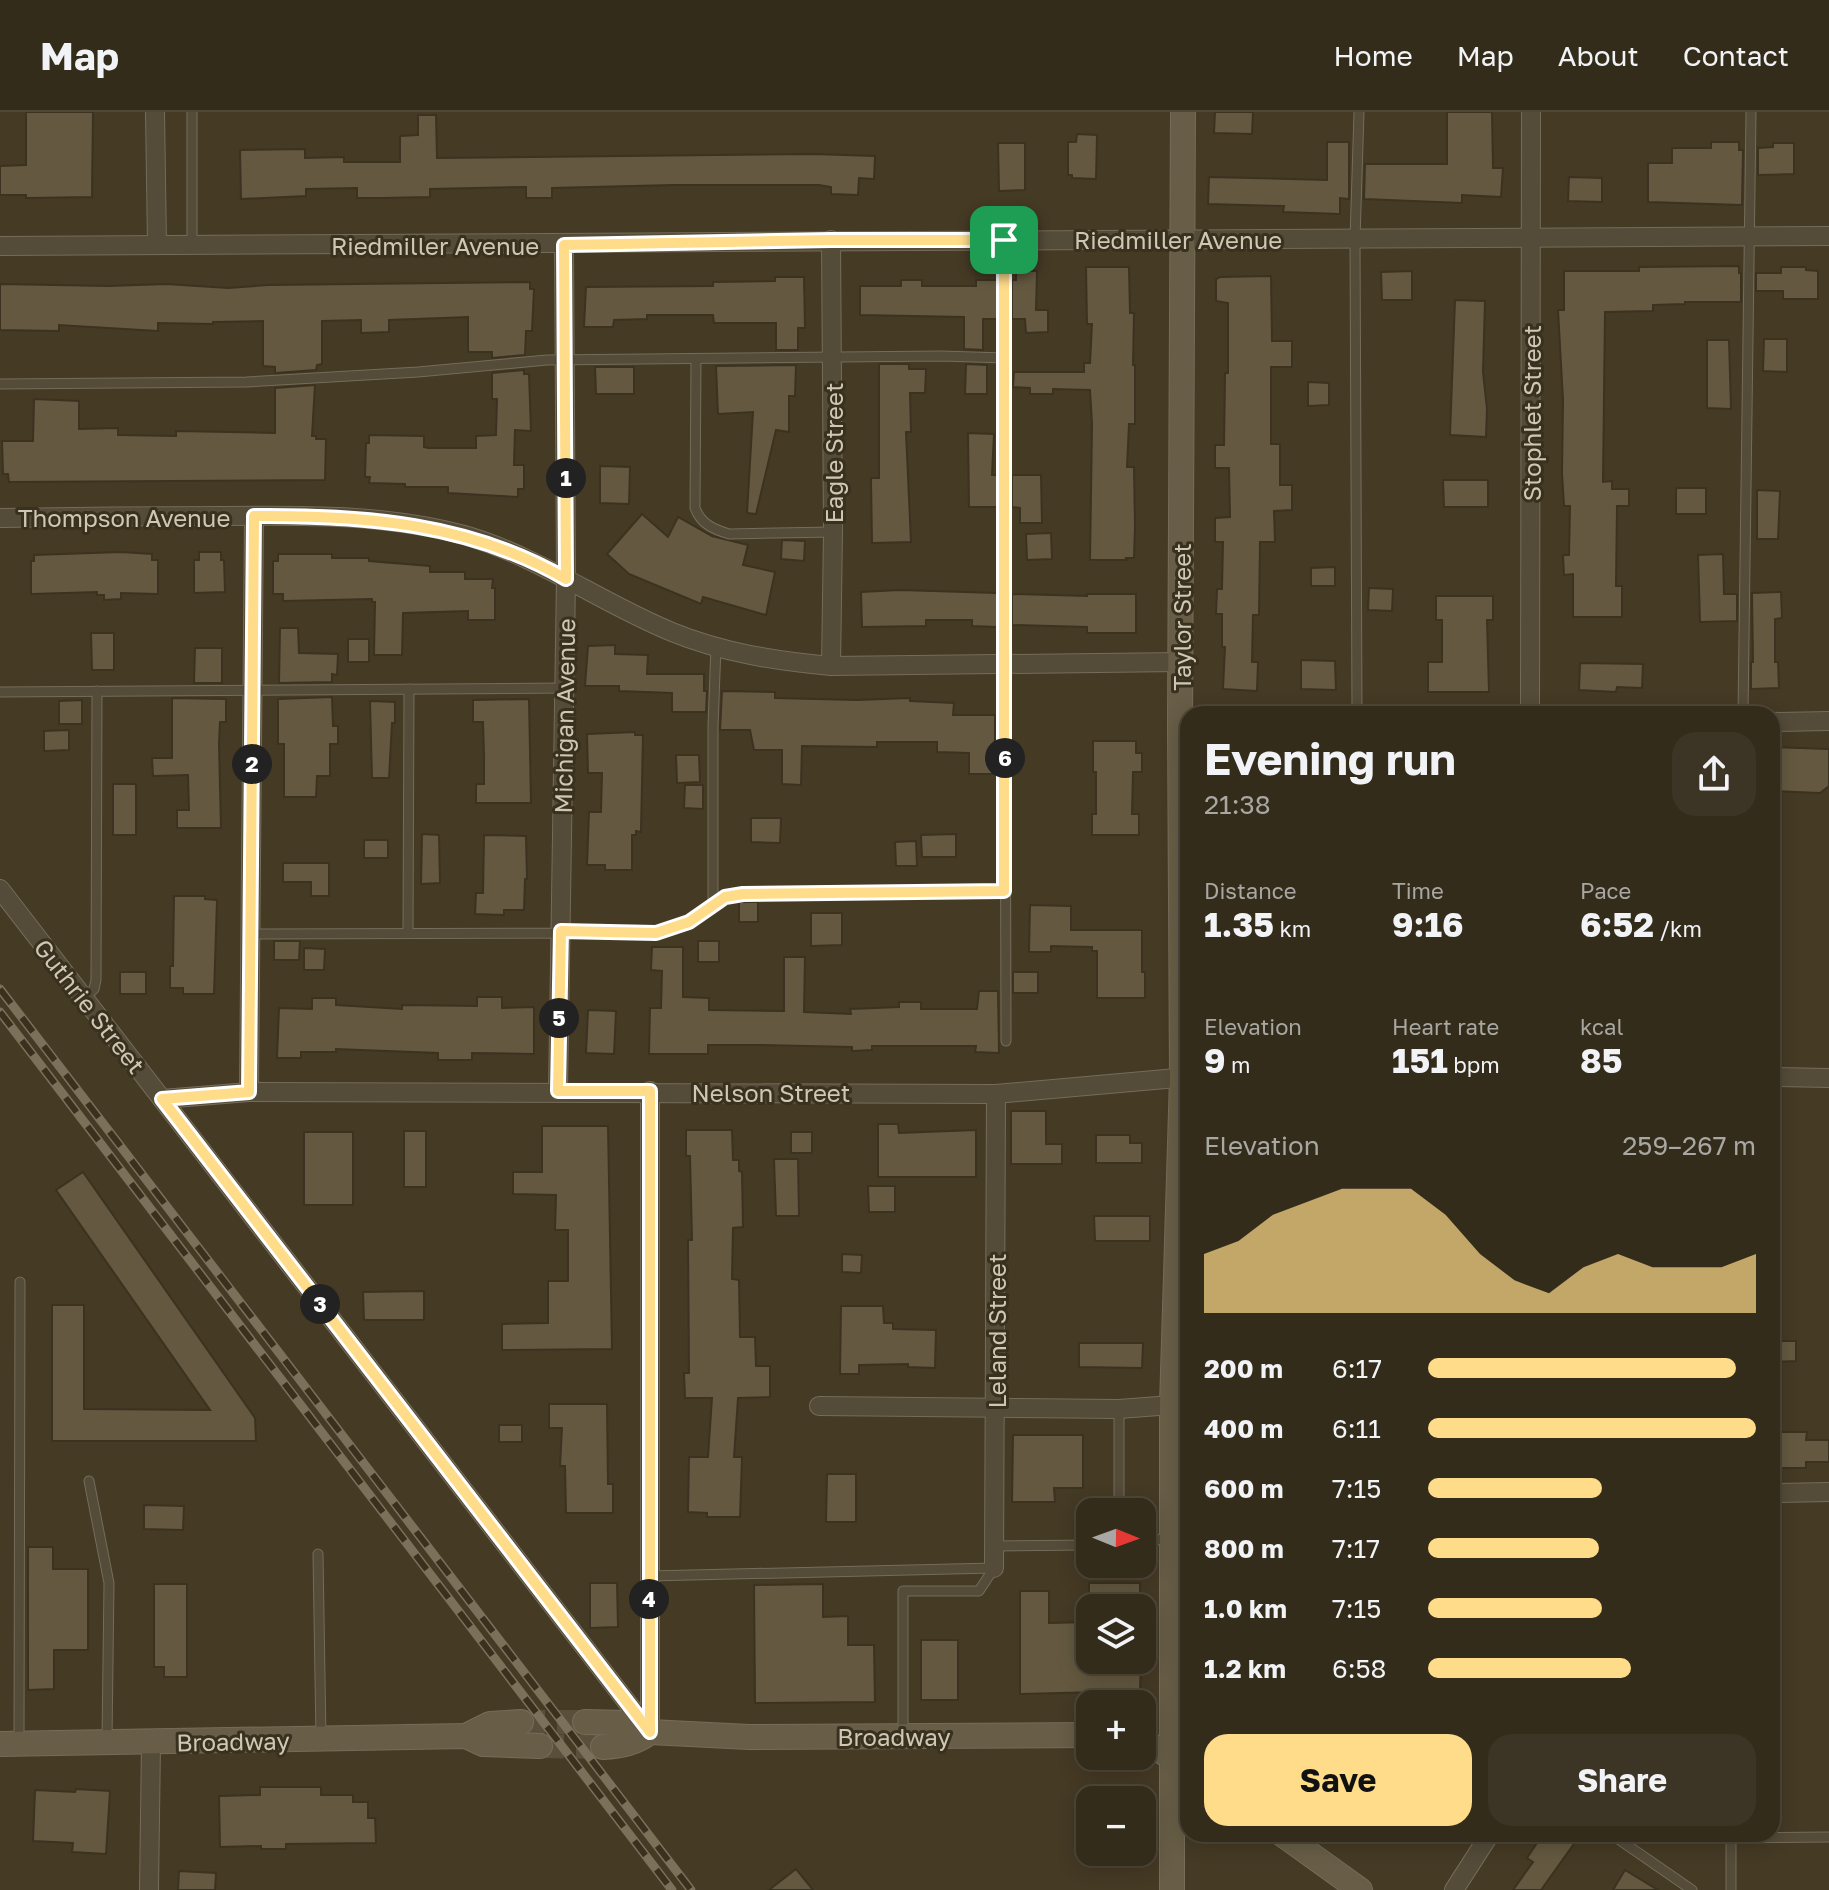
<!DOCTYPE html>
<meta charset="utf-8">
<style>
:root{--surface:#342c1b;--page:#3c3424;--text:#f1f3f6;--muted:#a9a7a3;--line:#4e483a;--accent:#ffdc8a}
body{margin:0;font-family:"Golos Text",sans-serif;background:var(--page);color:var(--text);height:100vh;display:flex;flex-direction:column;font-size:30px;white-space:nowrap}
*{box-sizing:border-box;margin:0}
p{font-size:26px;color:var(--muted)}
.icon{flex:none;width:44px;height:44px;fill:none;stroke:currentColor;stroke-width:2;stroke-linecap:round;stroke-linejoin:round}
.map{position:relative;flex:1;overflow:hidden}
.details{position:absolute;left:1180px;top:594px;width:600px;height:1136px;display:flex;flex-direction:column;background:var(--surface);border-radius:24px;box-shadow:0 4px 20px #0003,0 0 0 2px var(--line)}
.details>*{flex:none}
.needle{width:52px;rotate:91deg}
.buttons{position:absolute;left:1076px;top:1386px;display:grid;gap:16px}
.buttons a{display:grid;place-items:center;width:80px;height:80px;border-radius:16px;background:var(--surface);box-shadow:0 4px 20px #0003,0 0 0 2px var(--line);font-size:40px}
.pin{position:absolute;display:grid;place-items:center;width:68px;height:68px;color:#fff;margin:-34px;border-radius:16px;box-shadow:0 4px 12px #0006}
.km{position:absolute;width:40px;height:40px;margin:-20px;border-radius:50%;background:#222;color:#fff;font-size:22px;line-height:40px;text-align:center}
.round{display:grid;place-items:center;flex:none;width:84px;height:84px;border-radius:24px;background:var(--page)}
.head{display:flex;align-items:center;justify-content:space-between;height:136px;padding:0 24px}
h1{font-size:44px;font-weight:700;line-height:60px}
.stats{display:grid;grid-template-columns:repeat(3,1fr);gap:12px;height:136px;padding:8px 24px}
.stats div{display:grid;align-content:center}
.stats b{font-size:34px;font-weight:700}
.stats small{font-size:22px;font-weight:400}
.stats p{font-size:22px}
.chart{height:224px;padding:16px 24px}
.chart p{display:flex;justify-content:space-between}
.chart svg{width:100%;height:144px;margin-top:8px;fill:var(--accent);opacity:.7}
.button{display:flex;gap:16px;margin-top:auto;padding:16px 24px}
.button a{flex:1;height:92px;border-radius:24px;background:var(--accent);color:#111;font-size:32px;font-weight:700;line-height:92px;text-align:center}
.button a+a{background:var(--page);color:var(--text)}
ul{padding:0 24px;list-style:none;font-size:26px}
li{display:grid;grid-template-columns:128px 96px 1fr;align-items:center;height:60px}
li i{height:20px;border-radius:10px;background:var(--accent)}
header{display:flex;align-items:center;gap:48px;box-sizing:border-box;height:112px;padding:0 40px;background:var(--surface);border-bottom:2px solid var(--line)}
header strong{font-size:38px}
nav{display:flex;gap:44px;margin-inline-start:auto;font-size:28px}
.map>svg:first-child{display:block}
</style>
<header>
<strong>Map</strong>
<nav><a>Home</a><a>Map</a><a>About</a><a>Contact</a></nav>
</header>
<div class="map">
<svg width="1829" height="1778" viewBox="0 0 1829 1778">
<rect width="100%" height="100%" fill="#453a24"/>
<g fill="#645940" stroke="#3c3220" stroke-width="2">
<path d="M26,0H93L92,85L26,86V83H0V54L26,53Z"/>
<path d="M1215,0H1253L1252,22L1214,21Z"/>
<path d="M1447,0H1492L1493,56H1503L1501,85L1462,83V91L1364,87L1365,52H1447Z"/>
<path d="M418,3H436L437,46L813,42L875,44L874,67L859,66L858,83L831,82V75L819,73H673L552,76V86H526V75L430,77V85L382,86H357V76L306,77V84L241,87L240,38L305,37V46L344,45V50H400V24L418,23Z"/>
<path d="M1077,22L1097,23L1096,67L1072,66V63H1068V30H1076Z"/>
<path d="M1327,30H1349V87L1340,86V102L1283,100L1284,94L1208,92L1209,65L1327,68Z"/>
<path d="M1711,30H1739V38H1743L1742,93L1648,90V51H1672V36H1711Z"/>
<path d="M998,31H1025V78L999,79Z"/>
<path d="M1773,31H1794V62L1758,63V36L1773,35Z"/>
<path d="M1569,65L1602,66V90L1568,89Z"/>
<path d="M1739,154V161H1741V190H1685V192L1653,193V199L1605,200L1603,370L1612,369V377H1629V394H1617L1616,474H1622V505H1573V462L1564,463L1563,443H1569L1570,394H1564L1562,361L1563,288L1558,198H1564V159H1639V155Z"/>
<path d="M1086,155H1129L1130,201H1134L1133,253H1135V312H1129L1127,355H1134L1135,414L1134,446H1126L1127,448H1090L1092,312L1090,278L1053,277V282H1030V276L1013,275L1014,260H1084V251H1090L1092,212H1087Z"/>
<path d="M1781,155H1806V158L1818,159V187H1783V179H1756V161H1781Z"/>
<path d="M1016,159H1037L1036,198H1048V220L1026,221L1025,207H1012V168H1016Z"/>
<path d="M1412,159V188H1382L1381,160Z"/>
<path d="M1271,164L1272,229H1292V255H1271V332H1280V373H1292V398L1274,399L1275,430H1260L1259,503H1253L1252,550H1258L1257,579L1223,577L1225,535H1222V502H1216L1217,477H1222L1223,430H1215V406L1230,405L1229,356H1215V333H1224L1225,261H1228V191L1216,189V167L1220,165Z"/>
<path d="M775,165H804L805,216H798V238H776V211H714L713,203H647V207L614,208L613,215H584L586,175L713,174V170L775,169Z"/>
<path d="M901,168H922V174H976V168H997V207H983V238L964,237V205L860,203V174H901Z"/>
<path d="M530,170V177H534L532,219H526L525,243L492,246V240H468V205L389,208V220L361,221V208L322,209V252L317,253L316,258L275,261V255L263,254V209L213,210V212L158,211V219L59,213V219L0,218V172L108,174L166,172L228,176L268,173Z"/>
<path d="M1455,188L1485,189L1483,260L1487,297L1486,325L1450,323Z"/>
<path d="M1764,227H1787V260L1763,259Z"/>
<path d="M1707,228H1729L1731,297L1707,296Z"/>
<path d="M879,252H909V257H926L925,281H910L911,320H906L911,430L872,431L871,366H879Z"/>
<path d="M966,252L987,253V282H965Z"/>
<path d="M796,253L795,284H789V320L776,318L756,402L747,401L753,300L718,302L716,254Z"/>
<path d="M595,255H634V282H596Z"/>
<path d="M524,258V262H529L531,319L515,318L514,353H524V377H518V385L448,381V375H405V372L369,371L370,365H365L366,331H369V323L424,324V335L428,336H476V324L496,323L497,287H492V261Z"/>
<path d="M1308,270L1329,271V293L1308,294Z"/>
<path d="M315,273L312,324H316V327H326L325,368L9,370L8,362H3L2,329H33L34,287L79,289V317L118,316V323L176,324V319L275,321V276Z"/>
<path d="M968,321L994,322L992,363H997V395H969Z"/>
<path d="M600,354L630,355L629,392L600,391Z"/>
<path d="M1012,363H1041L1042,411H1020V396L1012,395Z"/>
<path d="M1443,368H1488V395H1444Z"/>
<rect x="1676" y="376" width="30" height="26"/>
<path d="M1757,378L1780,379L1778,427H1757Z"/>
<path d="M642,402L668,425L678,405L712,424L748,433L743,453L775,460L766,503L703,485L701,492L629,462L607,442Z"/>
<path d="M1051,421L1052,447L1027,448L1026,422Z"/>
<path d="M782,428L805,429L804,449L781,447Z"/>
<path d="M121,440L152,442V448H158V482L121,481V487L104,488V483H97V480L31,482V449H34V443Z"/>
<path d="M199,440H221V448H224L225,480L194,481V448H199Z"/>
<path d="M278,442H332V446H369V449L430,454V460H465V467H493L492,476H495V508H468V499L403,501L402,543H374L375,490H372V487L283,489V482H273V449H278Z"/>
<path d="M1723,442L1724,482H1737V509L1700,510L1698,443Z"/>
<path d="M1335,455V474H1311V456Z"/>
<path d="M1369,476L1393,477L1392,499L1368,498Z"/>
<path d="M900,478L997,481V515L972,514V508H926V514L862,515L861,480Z"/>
<path d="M1781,480L1782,506L1775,507V550H1778L1779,576L1751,577V550H1753L1752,481Z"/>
<path d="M1012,482L1087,484V482H1136V521H1087V515L1012,513Z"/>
<path d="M1436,484H1493V508H1487L1489,580H1428V550H1442V508H1436Z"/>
<path d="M280,516H298L299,541L338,542L337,563L332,562V570L279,571Z"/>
<path d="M91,521H114V558H92Z"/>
<rect x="348" y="527" width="21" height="23"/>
<path d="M615,533V542L648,543L647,562H704V579H707L706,600H672V581L619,579V574H585L588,534Z"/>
<path d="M195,536H222V571H194Z"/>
<path d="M1301,548L1335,549L1336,578L1301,577Z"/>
<path d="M1580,551L1643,552L1642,576L1617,575L1616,580L1579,578Z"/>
<path d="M722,579L775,580V586L857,588L910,586V589L954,591L953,603H995V662H969V641L937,640V630H877V635L802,634L801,673L782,672V638H754L750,618H720Z"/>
<path d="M332,585L333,614H338V632H330V664H317L316,685H284V632H278V587Z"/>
<path d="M172,586L226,587V610H220L219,632L221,716H177V698H189L188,663L153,664L152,646H172Z"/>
<path d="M529,587L531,691H476V672H484V645L483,610H473V588Z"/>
<path d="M82,588V612H59V589Z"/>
<path d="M370,589L395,590V611H392L389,666H372Z"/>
<path d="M69,618V638L44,639V619Z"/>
<path d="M635,620V623H643L641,720L636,719V723H632V758H605V753H587L589,700H601L602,661H588L587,622Z"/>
<path d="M1093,629H1136V641H1142V660H1133L1132,702H1139V723H1092V702H1096V660H1093Z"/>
<path d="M1772,635L1829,637V674L1820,681L1772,679Z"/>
<path d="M676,643H699L700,670L677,671Z"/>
<rect x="113" y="672" width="23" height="51"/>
<path d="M685,673H703V697L684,696Z"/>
<path d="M751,706H781L780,731L751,730Z"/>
<path d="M422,722L439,723L440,771L421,772Z"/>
<path d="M956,722V745H922L921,723Z"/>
<path d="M484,723L526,724L527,767H525L524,798H504V803L475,802L476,781H483Z"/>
<rect x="364" y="728" width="24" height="18"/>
<path d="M916,729L917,754H896L895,730Z"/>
<path d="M283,751H329V784H311V770H283Z"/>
<path d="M174,784H205V787L217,788L214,882H183V876H170V854H173Z"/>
<rect x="739" y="790" width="19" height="20"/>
<path d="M1030,793L1071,794V818H1142V860H1145V886H1097V839H1092V835L1051,834V840H1029Z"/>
<path d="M811,801H842V833L811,834Z"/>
<path d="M274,829H300L299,848H274Z"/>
<rect x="698" y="829" width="21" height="21"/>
<path d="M652,835H683V885L709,886V898L784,899V845H805L804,900L851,902L850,897L899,895V890H921V897H977L979,879H998L999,941L975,940L976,934H872V938L852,939V935L761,933H708V942H649L650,896H661L662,859L651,858Z"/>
<path d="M304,836L325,837L324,858H304Z"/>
<rect x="120" y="860" width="26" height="22"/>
<rect x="1013" y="860" width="25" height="21"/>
<path d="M477,885H502V896L534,895V942L472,941V948H438V941L336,937V940H301V946H277L279,896L312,897V886H336V893L402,897V893L477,894Z"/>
<path d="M588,898L616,899L614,942L586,941Z"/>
<path d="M1011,999H1046V1032H1062V1052H1011Z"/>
<path d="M878,1012H898L899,1021L976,1018V1065H878Z"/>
<path d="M542,1014H608L612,1237L502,1238V1212L548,1211V1169H568V1118H555L556,1083L513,1082V1060H542Z"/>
<path d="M686,1018H732L733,1048H739V1059L742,1060L743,1115L733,1116L732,1167L739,1168L740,1225H755L756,1254H770V1285L738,1286L734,1345H742L740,1405H707V1401L688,1400L689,1345H708L712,1286H685L684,1261H689L688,1128H692L690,1044H686Z"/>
<rect x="404" y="1019" width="22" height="56"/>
<rect x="304" y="1020" width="49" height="73"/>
<rect x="791" y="1020" width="21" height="21"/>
<path d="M1096,1023H1130V1031H1142V1051H1096Z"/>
<path d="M774,1047H798L799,1104H776Z"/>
<path d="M83,1060L255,1306L256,1329H52V1193H84V1297L210,1298L56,1078Z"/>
<path d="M868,1074H895V1100H869Z"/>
<path d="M1094,1104H1150V1129H1095Z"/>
<path d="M842,1142L862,1143L861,1161L842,1160Z"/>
<path d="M424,1179V1208H364L363,1180Z"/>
<path d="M841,1194H883L884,1211H893V1217L936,1218L935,1256L908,1255V1252L859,1253V1262H840Z"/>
<path d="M1773,1229H1796V1249L1773,1250Z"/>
<path d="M1079,1231H1143L1142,1256L1079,1255Z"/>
<path d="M549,1292H607L608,1372H613V1401H566L565,1354H560L562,1316H549Z"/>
<rect x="499" y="1313" width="23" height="17"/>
<path d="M1772,1320H1807L1806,1328H1829V1350H1806V1356H1772Z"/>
<path d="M1013,1323H1083V1376H1054L1055,1390H1012Z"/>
<path d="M827,1362H856V1410H826Z"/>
<path d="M144,1393L184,1394L183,1418L144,1417Z"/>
<path d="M28,1435H53V1457H88V1538H54V1577L28,1578Z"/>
<path d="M590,1471H617L618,1515L590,1516Z"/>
<rect x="1089" y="1471" width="51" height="25"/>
<path d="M154,1472H187V1565H164V1555H154Z"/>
<path d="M823,1472V1505L848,1504V1533H874L875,1590L755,1591L754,1473Z"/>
<path d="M1020,1479H1049V1511L1090,1510V1548H1141L1140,1579L1020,1582Z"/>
<rect x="921" y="1528" width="37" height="60"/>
<path d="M260,1675H321V1683H353V1690H368V1706H375L376,1731L286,1732V1737H261V1734L220,1735L219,1684L260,1683Z"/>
<path d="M76,1677L110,1679L106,1742L72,1740L73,1731L33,1729L35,1678L75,1680Z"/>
<path d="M1543,1722H1581L1541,1778H1513L1533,1750L1527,1746Z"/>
<path d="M796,1757L813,1778H769Z"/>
<path d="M1625,1758L1658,1778H1613Z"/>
<path d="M179,1759L216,1761L215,1778H178Z"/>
</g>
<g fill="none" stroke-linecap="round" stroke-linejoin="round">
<g stroke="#5a4f3a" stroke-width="24" stroke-dasharray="24 12" stroke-linecap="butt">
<path d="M521,1610H585"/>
<path d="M540,1634L603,1635"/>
</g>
<defs>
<g id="service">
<path d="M1004,128L1006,929"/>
<path d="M192,133V0"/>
<path d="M696,248L695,396C701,412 713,417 729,422L833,420"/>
<path d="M0,272L246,270L418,260L547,248L941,244L1005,246"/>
<path d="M0,580L564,576"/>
<path d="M1357,602L1355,127L1359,0"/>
<path d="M1743,602L1751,0"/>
<path d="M713,793V614L716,534"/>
<path d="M408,821L409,577"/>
<path d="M250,822L656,821L689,810L725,785L743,782L1004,779"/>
<path d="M84,886L94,877L96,868L97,579"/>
<path d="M1119,1297V1400"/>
<path d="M89,1369L109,1471L107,1628"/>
<path d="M1142,1430L1170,1426"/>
<path d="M994,1434L1090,1433"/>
<path d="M318,1442L321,1627"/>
<path d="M649,1464L994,1456"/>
<path d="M903,1621V1479H979L994,1456"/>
<path d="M19,1631L20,1170"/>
<path d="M1611,1722L1692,1778"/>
<path d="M1731,1726L1829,1725"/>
<path d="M1731,1778V1722"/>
</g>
<g id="minor">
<path d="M155,0L157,133"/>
<path d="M0,134L1829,124"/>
<path d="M0,406C75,405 149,404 224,404C304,403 386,402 464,423C538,444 601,491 672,520C723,541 777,549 831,554L1181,550"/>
<path d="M831,554L833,420L831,128"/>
<path d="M1530,602L1531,0"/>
<path d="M1772,610L1829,609"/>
<path d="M0,777L650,1620"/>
<path d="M1772,965L1829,966"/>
<path d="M558,979L566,467L564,133"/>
<path d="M249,980L254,404"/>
<path d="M162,987L249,980L996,982L1188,965"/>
<path d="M819,1294L1119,1297L1172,1293"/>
<path d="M1772,1381L1829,1380"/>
<path d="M994,1456L996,982"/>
<path d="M650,1620V979"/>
<path d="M149,1778L151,1631"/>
<path d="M1454,1778L1490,1722"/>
</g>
<g id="secondary">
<path d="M585,1610L627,1611L650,1620L749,1625L1090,1623"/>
<path d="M466,1624L490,1612L521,1610"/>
<path d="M1142,1628L1188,1655"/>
<path d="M0,1632L466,1624L483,1632L540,1634"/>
<path d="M603,1635C621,1634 636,1631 650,1620"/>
<path d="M1282,1722L1360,1778"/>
<path d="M1172,1778V1293L1182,966L1180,615L1183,0"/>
</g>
</defs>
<use href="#service" stroke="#756c5a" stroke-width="11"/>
<use href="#minor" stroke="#756c5a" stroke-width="20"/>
<use href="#secondary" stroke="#756c5a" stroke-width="26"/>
<use href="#service" stroke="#544b39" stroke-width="9"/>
<use href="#minor" stroke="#544b39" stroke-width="18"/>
<use href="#secondary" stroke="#685e47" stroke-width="24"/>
<defs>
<g id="rail">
<path d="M0,877L691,1778"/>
<path d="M0,900L672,1778"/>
</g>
</defs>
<use href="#rail" stroke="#7b715b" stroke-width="9"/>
<use href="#rail" stroke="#3a301e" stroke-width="6" stroke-dasharray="18" stroke-linecap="butt"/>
</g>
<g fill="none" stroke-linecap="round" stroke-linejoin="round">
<defs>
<path id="route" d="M831,128H1004V779L743,782L725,785L689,810L656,821L561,819L558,979H650V1620L162,987L249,980L254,404C362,403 470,411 566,467L564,133Z"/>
</defs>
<use href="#route" stroke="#fff" stroke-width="16"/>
<use href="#route" stroke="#ffdc8a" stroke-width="10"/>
</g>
<g text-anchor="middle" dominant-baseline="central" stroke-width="6" stroke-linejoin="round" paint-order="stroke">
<g font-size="24" fill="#cec7b6" stroke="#3a301e">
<text x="1178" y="127">Riedmiller Avenue</text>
<text x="435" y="133">Riedmiller Avenue</text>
<text transform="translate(1531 301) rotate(-90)">Stophlet Street</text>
<text transform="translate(833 341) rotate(-90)">Eagle Street</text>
<text x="124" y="405">Thompson Avenue</text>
<text transform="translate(1181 505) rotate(-90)">Taylor Street</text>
<text transform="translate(564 604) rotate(-89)">Michigan Avenue</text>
<text transform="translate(90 894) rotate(52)">Guthrie Street</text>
<text x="771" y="980">Nelson Street</text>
<text transform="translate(996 1219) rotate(-90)">Leland Street</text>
<text x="894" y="1624">Broadway</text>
<text transform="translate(233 1629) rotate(-1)">Broadway</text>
</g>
</g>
</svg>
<div class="buttons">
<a><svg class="needle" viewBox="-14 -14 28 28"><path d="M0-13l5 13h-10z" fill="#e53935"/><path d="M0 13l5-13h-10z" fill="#a9a7a3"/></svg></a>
<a><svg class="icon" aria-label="layers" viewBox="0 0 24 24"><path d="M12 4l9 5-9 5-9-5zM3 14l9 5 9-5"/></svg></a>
<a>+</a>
<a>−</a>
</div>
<div class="pin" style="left:1004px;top:128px;background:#1e9e55"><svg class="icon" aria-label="arrive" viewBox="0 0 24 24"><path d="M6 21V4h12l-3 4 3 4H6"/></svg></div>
<b class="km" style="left:566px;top:366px">1</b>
<b class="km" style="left:252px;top:652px">2</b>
<b class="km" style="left:320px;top:1192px">3</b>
<b class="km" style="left:649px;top:1487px">4</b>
<b class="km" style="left:559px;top:906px">5</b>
<b class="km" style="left:1005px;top:646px">6</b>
<section class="details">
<div class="head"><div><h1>Evening run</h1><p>21:38</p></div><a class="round"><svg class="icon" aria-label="share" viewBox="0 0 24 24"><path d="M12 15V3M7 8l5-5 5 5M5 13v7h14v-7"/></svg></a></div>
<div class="stats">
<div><p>Distance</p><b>1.35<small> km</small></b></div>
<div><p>Time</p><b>9:16</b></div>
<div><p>Pace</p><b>6:52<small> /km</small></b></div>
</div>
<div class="stats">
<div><p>Elevation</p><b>9<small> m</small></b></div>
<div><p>Heart rate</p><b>151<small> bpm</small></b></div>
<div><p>kcal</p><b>85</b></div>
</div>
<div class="chart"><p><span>Elevation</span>259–267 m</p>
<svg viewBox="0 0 160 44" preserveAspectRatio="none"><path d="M0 44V26L10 22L20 14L30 10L40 6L50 6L60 6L70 14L80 26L90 34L100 38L110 30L120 26L130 30L140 30L150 30L160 26V44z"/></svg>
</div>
<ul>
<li><b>200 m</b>6:17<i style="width:94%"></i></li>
<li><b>400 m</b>6:11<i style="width:100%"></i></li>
<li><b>600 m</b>7:15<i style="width:53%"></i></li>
<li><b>800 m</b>7:17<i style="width:52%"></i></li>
<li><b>1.0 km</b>7:15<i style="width:53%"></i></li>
<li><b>1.2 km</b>6:58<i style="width:62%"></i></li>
</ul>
<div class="button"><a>Save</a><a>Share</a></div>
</section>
</div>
